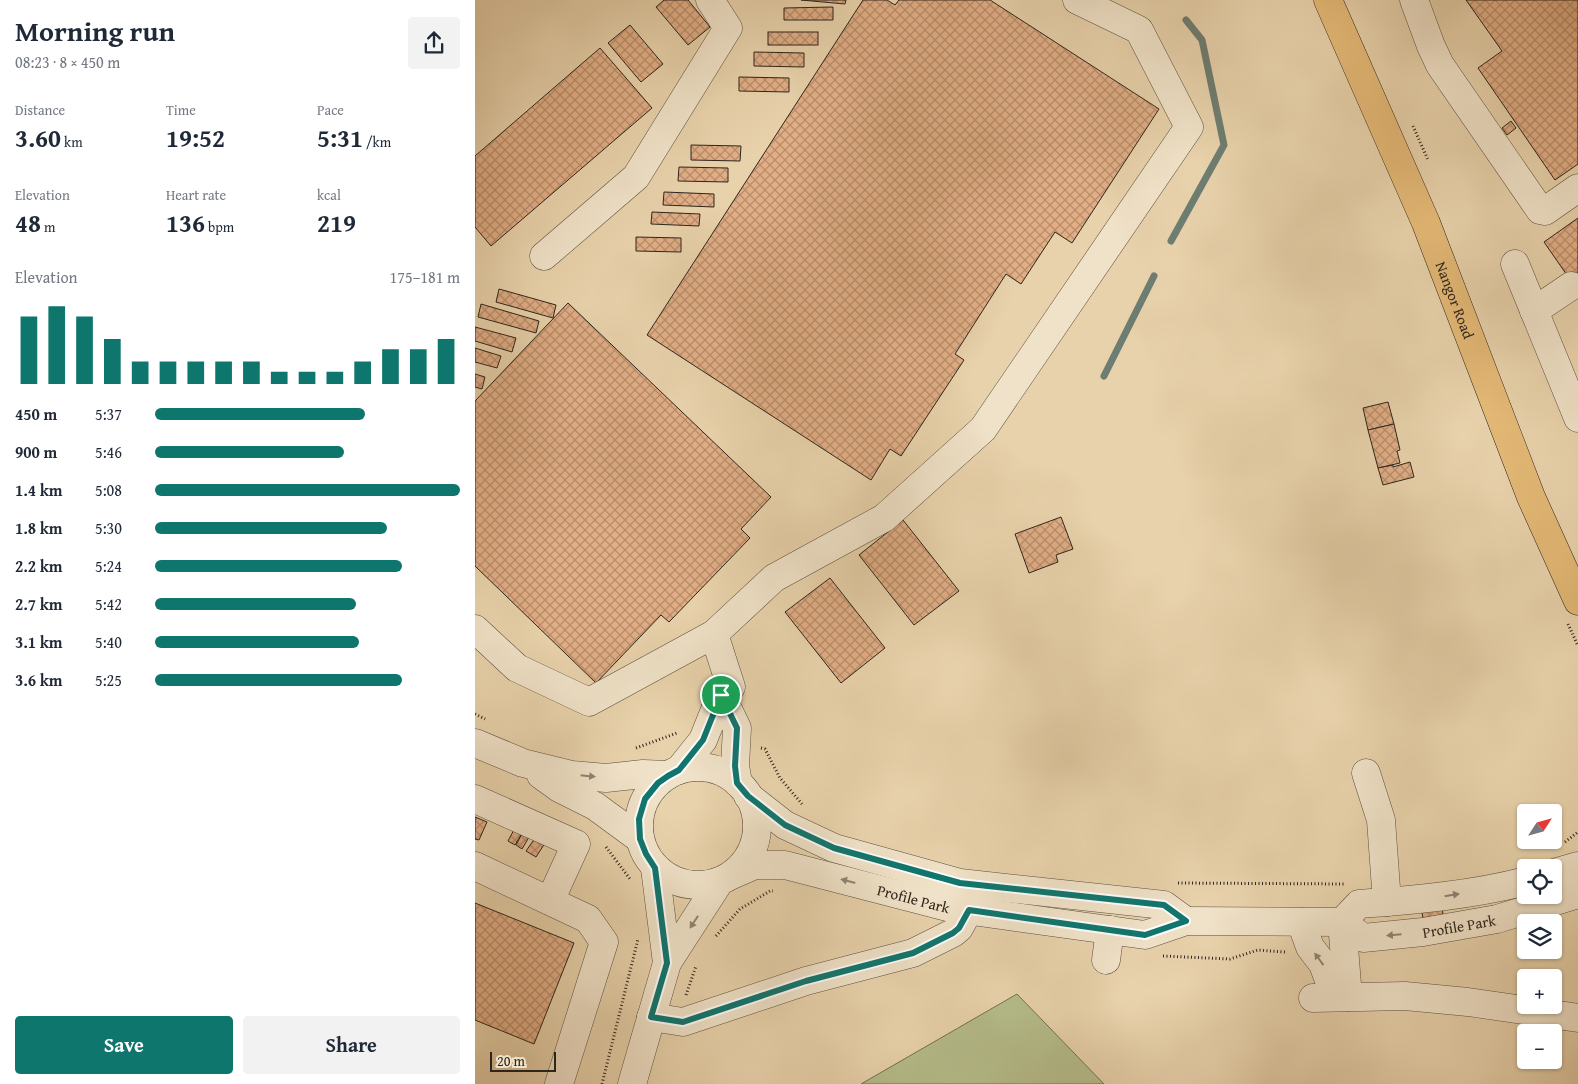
<!DOCTYPE html>
<meta charset="utf-8">
<style>
:root{--surface:#fff;--page:#f2f2f3;--text:#1f2937;--muted:#747a83;--accent:#0f766e}
body{margin:0;font-family:"Gentium Book Plus",serif;background:var(--page);color:var(--text);height:100vh;display:flex;flex-direction:column;font-size:19px;white-space:nowrap}
*{box-sizing:border-box;margin:0}
p{font-size:16px;color:var(--muted)}
.icon{flex:none;width:28px;height:28px;fill:none;stroke:currentColor;stroke-width:2;stroke-linecap:round;stroke-linejoin:round}
.map{position:relative;flex:1;overflow:hidden}
.drawer{display:flex;flex-direction:column;background:var(--surface);width:475px}
.drawer>*{flex:none}
.needle{width:32px;rotate:54deg}
.fabs{position:absolute;left:1042px;top:804px;display:grid;gap:10px}
.fabs a{display:grid;place-items:center;width:45px;height:45px;border-radius:5px;background:var(--surface);box-shadow:0 1px 4px #0004;font-size:25px}
.scale{position:absolute;left:15px;bottom:12px;width:66px;box-sizing:border-box;padding-left:5px;border:2px solid #2e251d;border-top:0;font-size:14px;line-height:18px;white-space:nowrap;color:#2e251d;-webkit-text-stroke:4px #f0e2c8;paint-order:stroke}
.pin{position:absolute;display:grid;place-items:center;width:42px;height:42px;color:#fff;margin:-21px;border:2px solid #fff;border-radius:50%;box-shadow:0 1px 5px #0007}
.round{display:grid;place-items:center;flex:none;width:52px;height:52px;border-radius:5px;background:var(--page)}
.head{display:flex;align-items:center;justify-content:space-between;height:85px;padding:0 15px}
h1{font-size:28px;font-weight:700;line-height:38px}
.metrics{display:grid;grid-template-columns:repeat(3,1fr);gap:8px;height:85px;padding:5px 15px}
.metrics div{display:grid;align-content:center}
.metrics b{font-size:25px;font-weight:700}
.metrics small{font-size:14px;font-weight:400}
.metrics p{font-size:14px}
.chart{height:140px;padding:10px 15px}
.chart p{display:flex;justify-content:space-between}
.chart svg{width:100%;height:90px;margin-top:5px;stroke:var(--accent);stroke-width:6}
.primary-button{display:flex;gap:10px;margin-top:auto;padding:10px 15px}
.primary-button a{flex:1;height:58px;border-radius:5px;background:var(--accent);color:#fff;font-size:20px;font-weight:700;line-height:58px;text-align:center}
.primary-button a+a{background:var(--page);color:var(--text)}
ul{padding:0 15px;list-style:none;font-size:16px}
li{display:grid;grid-template-columns:80px 60px 1fr;align-items:center;height:38px}
li i{height:12px;border-radius:6px;background:var(--accent)}
main{display:flex;flex:1;min-height:0}
.map>svg:first-child{display:block}
</style>
<main>
<section class="drawer">
<div class="head"><div><h1>Morning run</h1><p>08:23 · 8 × 450 m</p></div><a class="round"><svg class="icon" aria-label="share" viewBox="0 0 24 24"><path d="M12 15V3M7 8l5-5 5 5M5 13v7h14v-7"/></svg></a></div>
<div class="metrics">
<div><p>Distance</p><b>3.60<small> km</small></b></div>
<div><p>Time</p><b>19:52</b></div>
<div><p>Pace</p><b>5:31<small> /km</small></b></div>
</div>
<div class="metrics">
<div><p>Elevation</p><b>48<small> m</small></b></div>
<div><p>Heart rate</p><b>136<small> bpm</small></b></div>
<div><p>kcal</p><b>219</b></div>
</div>
<div class="chart"><p><span>Elevation</span>175–181 m</p>
<svg viewBox="0 0 160 44" preserveAspectRatio="none"><path d="M5 44V11M15 44V6M25 44V11M35 44V22M45 44V33M55 44V33M65 44V33M75 44V33M85 44V33M95 44V38M105 44V38M115 44V38M125 44V33M135 44V27M145 44V27M155 44V22"/></svg>
</div>
<ul>
<li><b>450 m</b>5:37<i style="width:69%"></i></li>
<li><b>900 m</b>5:46<i style="width:62%"></i></li>
<li><b>1.4 km</b>5:08<i style="width:100%"></i></li>
<li><b>1.8 km</b>5:30<i style="width:76%"></i></li>
<li><b>2.2 km</b>5:24<i style="width:81%"></i></li>
<li><b>2.7 km</b>5:42<i style="width:66%"></i></li>
<li><b>3.1 km</b>5:40<i style="width:67%"></i></li>
<li><b>3.6 km</b>5:25<i style="width:81%"></i></li>
</ul>
<div class="primary-button"><a>Save</a><a>Share</a></div>
</section>
<div class="map">
<svg width="1103" height="1084" viewBox="0 0 1103 1084">
<defs>
<pattern id="building-cross-hatch" width="8" height="8" patternUnits="userSpaceOnUse" patternTransform="scale(1.25)"><rect width="8" height="8" fill="#e1ae85"/><path d="M0 0l8 8M0 8l8-8" fill="none" stroke="#b78d6c"/></pattern>
</defs>
<rect width="100%" height="100%" fill="#e8d2ab"/>
<filter id="stains"><feTurbulence type="fractalNoise" baseFrequency=".004" numOctaves="4"/><feColorMatrix values="0 0 0 0 .2 0 0 0 0 .09 0 0 0 0 .02 0 0 0 .5 -.17"/></filter>
<radialGradient id="worn" r=".72"><stop offset=".6" stop-color="#630" stop-opacity="0"/><stop offset="1" stop-color="#630" stop-opacity=".3"/></radialGradient>
<path fill="#b5bc8a" stroke="#727054" d="M542,994L629,1084H386Z"/>
<g fill="none" stroke-linecap="round" stroke-linejoin="round">
<g stroke="#6d7d71" stroke-width="7">
<path d="M696,241L749,145L727,40L711,20"/>
<path d="M629,376L679,276"/>
</g>
</g>
<g fill="url(#building-cross-hatch)" stroke="#2e251d">
<path d="M189,0H213L235,27L213,45L181,7Z"/>
<path d="M326,0H371L370,4Z"/>
<path d="M388,0H412L420,5L424,0H515L684,109L597,243L580,232L546,284L531,274L480,354L489,360L426,456L415,449L396,480L172,335Z"/>
<path d="M991,0H1103V164L1080,180L1003,68L1027,51Z"/>
<path d="M358,7V20H309V8Z"/>
<path d="M155,25L188,64L166,82L133,43Z"/>
<rect x="293" y="32" width="50" height="13"/>
<path d="M125,48L177,108L16,246L0,227V156Z"/>
<path d="M279,52L329,53V67L279,66Z"/>
<path d="M264,77L314,78V92L264,91Z"/>
<path d="M1036,121L1041,128L1032,135L1027,128Z"/>
<path d="M216,145L266,146L265,161L216,160Z"/>
<path d="M204,167L253,168V182L203,181Z"/>
<path d="M189,192L239,194V207L188,205Z"/>
<path d="M177,212L225,214L224,226L176,224Z"/>
<path d="M1103,218V291L1069,242Z"/>
<path d="M161,237L206,238V252L161,251Z"/>
<path d="M24,289L81,305L78,318L21,302Z"/>
<path d="M93,303L296,497L266,529L275,538L194,622L186,615L121,683L0,566V401Z"/>
<path d="M6,304L64,321L61,333L3,317Z"/>
<path d="M0,327L41,338L37,352L0,341Z"/>
<path d="M0,348L26,356L22,368L0,362Z"/>
<path d="M0,374L10,377L7,389L0,387Z"/>
<path d="M913,402L919,424L893,430L888,408Z"/>
<path d="M919,424L925,450L922,451L925,463L903,468L893,430Z"/>
<path d="M935,462L939,477L908,485L903,468L918,465V467Z"/>
<path d="M586,517L598,549L581,555L583,562L554,573L540,534Z"/>
<path d="M428,520L484,591L439,625L384,555Z"/>
<path d="M355,578L410,648L366,683L310,612Z"/>
<path d="M0,817L12,822L4,840L0,839Z"/>
<path d="M42,824L50,828L40,845L33,841Z"/>
<path d="M50,828L57,832L47,849L41,845Z"/>
<path d="M63,834L72,840L61,857L51,851Z"/>
<path d="M0,903L99,943L59,1044L0,1020Z"/>
<path d="M967,905L968,915L948,918L946,908Z"/>
</g>
<g fill="none" stroke-linecap="round" stroke-linejoin="round">
<defs>
<g id="minor">
<path d="M939,0L956,46L965,65L1065,210L1070,211L1103,188"/>
<path d="M69,256L161,177L253,28L235,0"/>
<path d="M1040,264L1103,418"/>
<path d="M1059,311L1096,286"/>
<path d="M0,629L42,668L114,702L239,634"/>
<path d="M246,695L262,728L260,766L263,783"/>
<path d="M0,743L48,763L97,775L131,778L168,774L193,775"/>
<circle cx="223" cy="826" r="59"/>
<path d="M204,770L228,740L246,695L256,687L239,634L299,578L409,518L508,429L714,127L664,30L602,0"/>
<path d="M891,773L906,820L912,902"/>
<path d="M66,775L84,788L120,806L165,839"/>
<path d="M273,796L310,825L359,848L485,883L689,905L711,921"/>
<path d="M0,799L101,844L75,901"/>
<path d="M0,866L113,919L129,942L84,1084"/>
<path d="M180,868L192,963"/>
<path d="M1079,873L1103,866"/>
<path id="s1" d="M257,875L280,865H310L476,908L670,935L711,921L867,922L888,938L948,932L1022,919L1103,894"/>
<path d="M826,922L835,947L848,964L856,986V997"/>
<path d="M867,922L884,904C939,900 997,895 1051,881"/>
<path d="M867,922L873,997"/>
<path d="M631,960L635,930"/>
<path d="M838,998L930,996L993,1002L1103,1018"/>
<path d="M176,1017L208,1022L331,981L438,953L478,933L484,928L494,910"/>
<path d="M157,1084L192,963L245,881"/>
</g>
<g id="major">
<path id="s2" d="M853,0L951,223L1056,497L1103,601"/>
</g>
</defs>
<use href="#minor" stroke="#5c5040" stroke-width="29"/>
<use href="#major" stroke="#2e251d" stroke-width="29"/>
<g stroke="#2e251d" stroke-width="3" stroke-dasharray="1 2.5" stroke-linecap="butt">
<path d="M938,126L953,160"/>
<path d="M1093,624L1103,646"/>
<path d="M0,714L10,719"/>
<path d="M161,748L202,733"/>
<path d="M286,748L290,749L305,778L327,804"/>
<path d="M1090,842L1103,832"/>
<path d="M131,847L155,879"/>
<path d="M703,883L870,884"/>
<path d="M241,936L265,909L295,891H298"/>
<path d="M688,956L755,959L783,950L810,952"/>
<path d="M211,995L221,966"/>
<path d="M127,1084L163,939"/>
</g>
<use href="#minor" stroke="#f0e2c8" stroke-width="28"/>
<use href="#major" stroke="#e4b976" stroke-width="28"/>
</g>
<defs><path id="oneway-solid" d="M-6-.8H1V-3.2L6.5 0L1 3.2V.8H-6Z" transform="scale(1.25)"/></defs>
<g fill="#8f8472">
<use href="#oneway-solid" transform="translate(113 776) rotate(6)"/>
<use href="#oneway-solid" transform="translate(373 881) rotate(-165)"/>
<use href="#oneway-solid" transform="translate(977 895) rotate(-9)"/>
<use href="#oneway-solid" transform="translate(219 922) rotate(123)"/>
<use href="#oneway-solid" transform="translate(919 935) rotate(175)"/>
<use href="#oneway-solid" transform="translate(844 959) rotate(-126)"/>
</g>
<g fill="none" stroke-linecap="round" stroke-linejoin="round">
<defs>
<path id="route" d="M246,695L262,728L260,766L262,783L273,796L310,825L359,848L485,883L689,905L711,921L670,935L494,910L484,928L478,933L438,953L331,981L208,1022L176,1017L192,963L180,868L171,854L165,839L164,819L170,799L183,783L193,776L204,770L228,740Z"/>
</defs>
<use href="#route" stroke="#fff" stroke-width="10"/>
<use href="#route" stroke="#0f766e" stroke-width="6"/>
</g>
<g text-anchor="middle" dominant-baseline="central" stroke-width="5" stroke-linejoin="round" paint-order="stroke">
<g font-size="15" fill="#2e251d" stroke="#f0e2c8">
<text stroke="none"><textPath href="#s2" startOffset="326">Nangor Road</textPath></text>
<text stroke="none"><textPath href="#s1" startOffset="188">Profile Park</textPath></text>
<text stroke="none"><textPath href="#s1" startOffset="745">Profile Park</textPath></text>
</g>
</g>
<rect width="100%" height="100%" filter="url(#stains)"/>
<rect width="100%" height="100%" fill="url(#worn)"/>
</svg>
<div class="fabs">
<a><svg class="needle" viewBox="-14 -14 28 28"><path d="M0-13l5 13h-10z" fill="#e53935"/><path d="M0 13l5-13h-10z" fill="#747a83"/></svg></a>
<a><svg class="icon" aria-label="locate" viewBox="0 0 24 24"><circle cx="12" cy="12" r="6"/><path d="M12 2v4M12 18v4M2 12h4M18 12h4"/></svg></a>
<a><svg class="icon" aria-label="layers" viewBox="0 0 24 24"><path d="M12 4l9 5-9 5-9-5zM3 14l9 5 9-5"/></svg></a>
<a>+</a>
<a>−</a>
</div>
<div class="scale">20 m</div>
<div class="pin" style="left:246px;top:695px;background:#1e9e55"><svg class="icon" aria-label="arrive" viewBox="0 0 24 24"><path d="M6 21V4h12l-3 4 3 4H6"/></svg></div>
</div>
</main>
